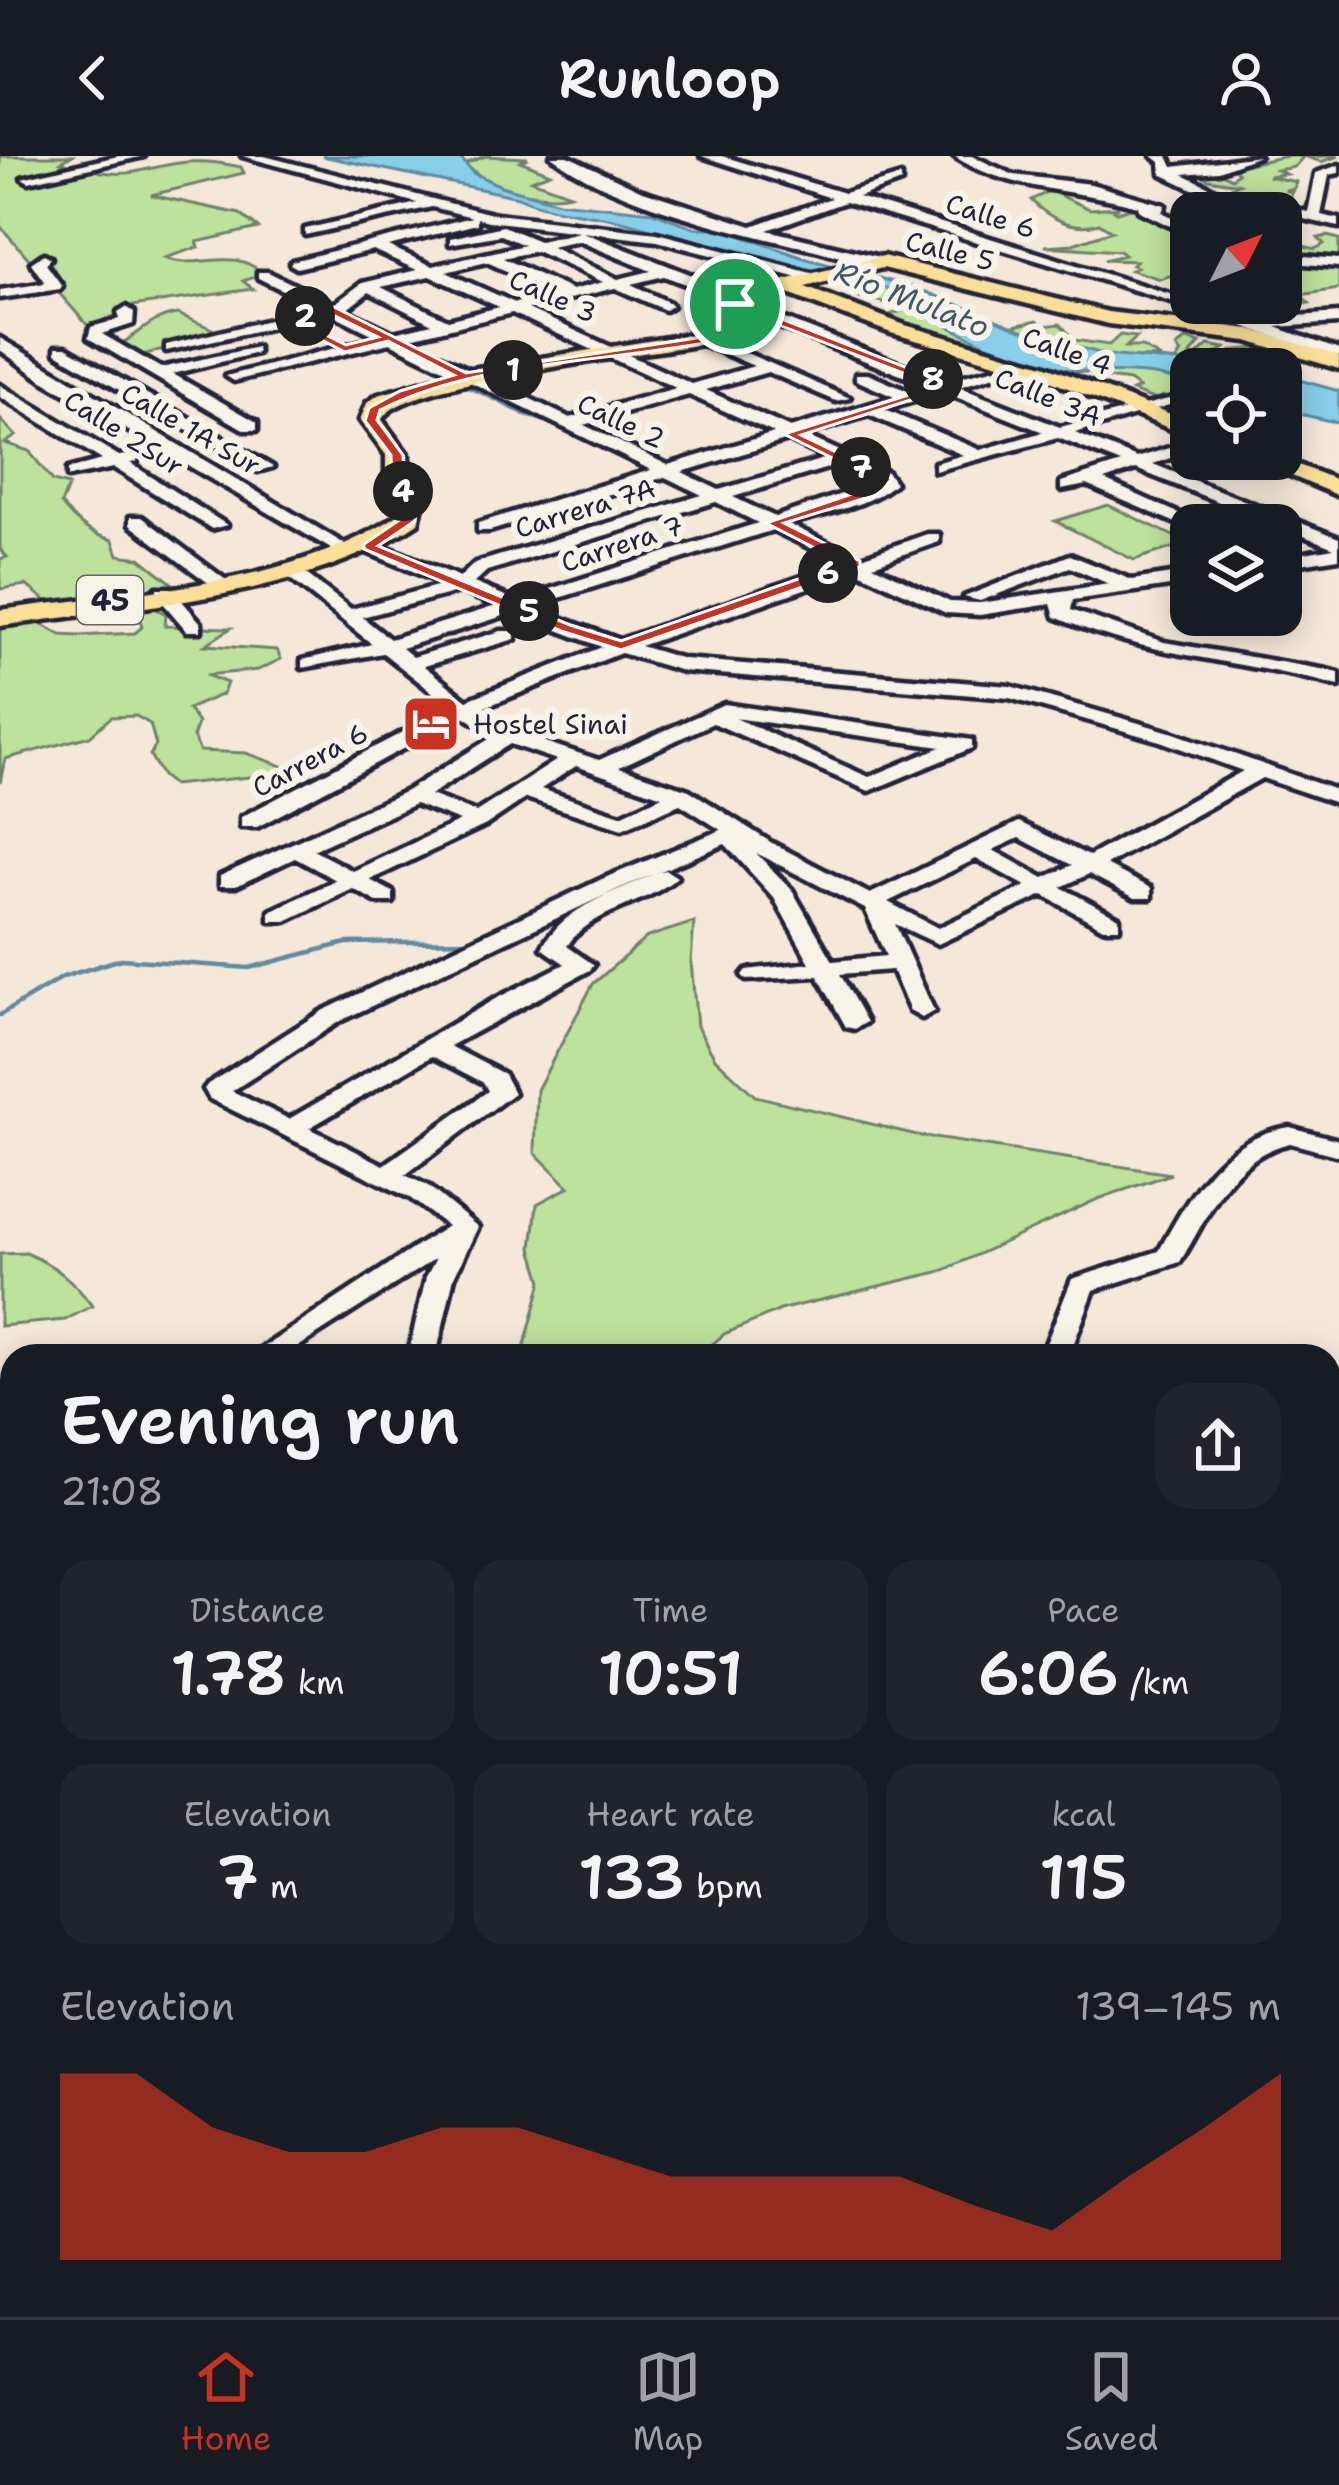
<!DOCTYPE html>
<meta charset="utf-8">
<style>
:root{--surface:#171b24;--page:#20242c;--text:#f1f3f6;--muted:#9ea1a6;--line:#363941;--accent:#c8321e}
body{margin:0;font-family:"Shantell Sans",sans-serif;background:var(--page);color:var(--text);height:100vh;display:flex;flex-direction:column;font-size:45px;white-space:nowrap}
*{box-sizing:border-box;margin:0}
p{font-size:39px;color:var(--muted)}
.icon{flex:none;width:66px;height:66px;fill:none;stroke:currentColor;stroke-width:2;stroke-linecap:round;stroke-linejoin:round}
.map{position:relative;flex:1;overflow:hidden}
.panel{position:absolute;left:0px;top:1188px;width:1341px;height:975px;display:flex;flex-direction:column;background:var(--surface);border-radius:36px 36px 0 0;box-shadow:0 6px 30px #0003}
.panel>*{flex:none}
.needle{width:78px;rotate:48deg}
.tools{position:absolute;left:1170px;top:36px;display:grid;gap:24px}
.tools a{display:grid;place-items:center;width:132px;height:132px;border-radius:24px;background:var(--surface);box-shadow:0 6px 30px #0003;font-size:60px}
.pin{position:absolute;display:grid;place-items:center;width:102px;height:102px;color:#fff;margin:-51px;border:6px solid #fff;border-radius:50%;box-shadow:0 3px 12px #0007}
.km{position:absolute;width:60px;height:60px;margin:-30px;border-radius:50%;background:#222;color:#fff;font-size:33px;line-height:60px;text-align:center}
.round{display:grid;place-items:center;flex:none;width:126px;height:126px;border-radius:36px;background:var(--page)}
.head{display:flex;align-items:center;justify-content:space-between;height:204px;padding:0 60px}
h1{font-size:66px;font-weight:600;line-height:90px}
.stats{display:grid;grid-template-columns:repeat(3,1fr);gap:18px;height:204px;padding:12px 60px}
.stats div{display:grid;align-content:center;border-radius:30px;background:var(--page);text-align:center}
.stats b{font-size:60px;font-weight:600}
.stats small{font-size:33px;font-weight:400}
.stats p{font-size:33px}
.chart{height:336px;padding:24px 60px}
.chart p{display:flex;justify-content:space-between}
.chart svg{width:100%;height:216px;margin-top:12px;fill:var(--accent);opacity:.7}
header{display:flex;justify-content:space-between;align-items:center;height:156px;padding:0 60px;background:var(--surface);font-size:54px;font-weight:600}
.tab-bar{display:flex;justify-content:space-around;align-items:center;height:168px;border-top:3px solid var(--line);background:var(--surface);font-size:33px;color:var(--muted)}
.tab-bar a{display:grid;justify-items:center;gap:6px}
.tab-bar .on{color:var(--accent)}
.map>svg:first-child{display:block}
</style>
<header><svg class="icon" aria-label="back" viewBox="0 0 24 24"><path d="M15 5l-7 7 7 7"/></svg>Runloop<svg class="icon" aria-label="person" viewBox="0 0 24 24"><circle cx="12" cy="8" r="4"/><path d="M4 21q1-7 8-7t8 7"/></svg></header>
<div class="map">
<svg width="1339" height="2161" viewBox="0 0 1339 2161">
<rect width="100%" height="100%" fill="#f5e8d9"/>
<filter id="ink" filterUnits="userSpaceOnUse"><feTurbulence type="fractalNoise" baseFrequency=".00833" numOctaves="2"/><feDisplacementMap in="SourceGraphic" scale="24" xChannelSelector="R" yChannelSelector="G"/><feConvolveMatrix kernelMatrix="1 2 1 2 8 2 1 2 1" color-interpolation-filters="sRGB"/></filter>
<g filter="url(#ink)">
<g fill="#bde29c" stroke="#70826c" stroke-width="3">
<path d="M0,0H71L61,6C84,12 110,21 135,16C173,8 191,0 241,11L244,17L151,39L240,58L258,72L197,86L199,91L164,102C199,115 233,89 263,118L243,125L253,133L117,152L118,158L89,171L0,70Z"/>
<path d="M485,0L528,2L520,5L550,17L531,24L570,38C539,45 488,31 465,8Z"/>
<path d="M1287,0H1339L1321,6L1304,0L1294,11L1277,14L1286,18L1268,20L1296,26L1294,33L1285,34L1292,36L1290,45L1280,47L1289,49L1290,56L1254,47L1263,42L1228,33L1239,28L1208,23L1196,15L1214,13L1232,22L1238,17L1233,11Z"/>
<path d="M1050,35L1090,53L1119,51L1114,54L1117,56L1130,52L1191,59V131L1174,127L1182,123L1172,119L1160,123L1131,114L1137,111L1132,109L1136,105L1104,104L1124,99L1119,95L1045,90L1073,88L1112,75L1099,67C1074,76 1047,61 1031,44Z"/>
<path d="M1327,80L1339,83V133L1300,139L1309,147L1293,149L1281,141V84L1315,93L1324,88L1318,82Z"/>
<path d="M853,116L1009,184L1191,216V257L1169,250L1177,246L1165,240L1153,243L1132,235L1139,232L1129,225L1100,221L1108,216H1079L1036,203L1021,207L997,200L1000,195L952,186L880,162L911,152L859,141L874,136L869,131L828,123Z"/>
<path d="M178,158L212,173L207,180L143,199L133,200L117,190C141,178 151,161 178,158Z"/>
<path d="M1036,165L1044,170L1060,168L1070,179L1066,183L1109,189L1120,179L1137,181L1126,191H1142L1161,202L1066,200L1009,171Z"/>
<path d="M1187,183L1200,187L1190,199L1196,200L1208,189L1225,192L1210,201L1215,204L1235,194L1261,192L1259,200L1265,202L1253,213L1175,206L1181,197L1176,191Z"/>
<path d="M0,263L16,280L5,287L29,295L53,325L69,329L61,348C74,365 92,379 113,384L118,399L140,402L177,431L129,439L166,458L165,470L231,472L205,489L277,494L281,503L258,514L206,519L227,527L223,538L188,553L198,567L193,581L200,595L246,597L288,612L270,619L173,629L162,620L150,599L156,589L150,568L136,560L111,561L90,580L5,603L0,627V466L31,462L61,479L78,480L135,477L142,471L138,456L126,448L54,451L26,429L0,433V403L7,401L0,393Z"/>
<path d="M1108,349L1188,387L1134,404L1055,365Z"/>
<path d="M694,766L691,806L697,870L715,902L755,940L921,980L1171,1018L1098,1043L942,1115L783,1153L724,1178L699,1200H522L542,1125L532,1092L537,1048L569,1031L535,997L537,934L593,828L647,781Z"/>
<path d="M26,1097C55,1109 74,1125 92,1150L65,1164L0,1170V1098Z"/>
</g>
<g fill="#87cfe8" stroke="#5f8aa3" stroke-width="3">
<path d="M322,0H459L473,17L503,31L559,46L653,56L695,72H719L804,102L916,132L1039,181L1107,199L1253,213H1191V231C1153,210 1110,220 1070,214C1019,207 966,180 920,155L921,148C873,121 831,118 778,109C723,100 671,76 617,64C582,56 550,56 518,41Z"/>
<path d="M1281,219L1339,235V267L1296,257L1281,249Z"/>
</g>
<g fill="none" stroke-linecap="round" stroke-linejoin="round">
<path stroke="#5f8aa3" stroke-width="3" d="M460,229C487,236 506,253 533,261"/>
<g stroke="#5f8aa3" stroke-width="4.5">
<path d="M523,258L554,267"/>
<path d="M0,859L63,821L121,803L249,812L346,787L469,785"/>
</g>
<path stroke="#5f8aa3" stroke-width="6" d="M0,1433L12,1431"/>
<path stroke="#5f8aa3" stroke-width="8" d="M0,1617L12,1621"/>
<defs>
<g id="minor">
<path d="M118,0H144L29,26L22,22Z"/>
<path d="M242,0H264L488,57L657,77L819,119V125L814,126L657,85L582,76L746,140L745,147L944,225L1024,205V211L959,231L1060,271L1176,241V247L1075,277L1137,302L1191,285V295L1153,308L1339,382V402L1281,411V401L1334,392L1136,313L1104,324L1205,369L1190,373L1087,329L1061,334V326L1121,307L1058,282L935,315V307L963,299L869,259L804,279L887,316L895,327C869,351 823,357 789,368L859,402L927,378H939V386L873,409L950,446L980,447L1109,428L1070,411L980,445L964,441L1070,399L1132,424L1191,415V427L1073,444L1071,454L1164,486L1327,514L1339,517V530C1244,504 1147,501 1055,461L1051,448L980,459L946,457L857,415L640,490L684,503L1010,530L1174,577L1339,635V648L1262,622L1106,709L1151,732V742H1135L1089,718L1061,731L1119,762V772H1103L1043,739L938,788L895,768L934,855L922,862L910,855L892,814L840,818L867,866L855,873L846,871L818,820L746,824L742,819L746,814L810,807L774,742L725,688L618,733L340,865L232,935L289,963L495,843L565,808L542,792C563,750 619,735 658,716L666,714L677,721C646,750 593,752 567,790L594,809L590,814L450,890L504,918L514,937L405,1019L428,1030L478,1071L454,1121L436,1200H408L426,1121L436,1102L284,1200H250L447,1070L410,1042L210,943L204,933L208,928L322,855L602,723L721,674L680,648L622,673L526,642L486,669L370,724L393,736V746H377L353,733L286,765H270V755L336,724L295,702L236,730H220V720L406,635L494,580L464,560L257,671H241V661L451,551L383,497L302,512V504L372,488L283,417V409H295L351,453L444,428L362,394V386H374L460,421L475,407L702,339L665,321L490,375H478V367L651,314L390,187L234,225L226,220L378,181L332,158L166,195V189L319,152L258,122V116H268L334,148L362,127L417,114L373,94L297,112L290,108L292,105L472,61L432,51L305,79V73L417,47ZM477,62L488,65L579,76L539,85L503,70L455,81L450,82V88L501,79L524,89L433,110L388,90L477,68ZM579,85L651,115L618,123L551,91ZM536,95L603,126L572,134L503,102ZM487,106L556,138L515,147L446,116ZM430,120L499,151L448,164L381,131ZM664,120L730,145V151L928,230L910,236L868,218H856V224L894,241L790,272L706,234L768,216L836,245L850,242L705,179L700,181V187L754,210L692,228L528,153L615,132L665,154L672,150L670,147L631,128ZM369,136L432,168L394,177L346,154ZM512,157L676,232L570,262L407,183ZM943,236L1043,276L980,294L885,254ZM689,239L774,277L668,309L584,269ZM788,284L827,302L719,334L682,316ZM841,308L876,326L775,361L733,341ZM716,346L758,367L515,444L474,427L487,415ZM773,374L842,407L620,484L531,451ZM461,435L496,450L390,483L362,461ZM513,457L602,491L467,544L424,510L515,483V475H501L413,501L402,492ZM621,497L682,515L1009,542L1160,585L1243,615L1089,700L1019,666L870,738L772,687L689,634L619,611L713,567L869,635L972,592V584L724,548L599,604L515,576L480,553ZM735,562L941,591L869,621ZM510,588L557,604L476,656L430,639ZM576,610L662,640L621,659L541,633ZM415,648L460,665L353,715L313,694ZM1019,682L1072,709L1044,722L993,694ZM756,697L865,753L886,800L833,805L792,734ZM976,703L1026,730L938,772L888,746ZM432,900L484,927L488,935L384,1009L309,972Z"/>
<path d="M551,0H568L640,34L752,70L831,42L701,0H722L844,37L901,20V26L858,41L1263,167L1271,162L1339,157V167L1276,171L1339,194V204L1187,150L845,46L767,74L888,103V109C865,110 838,100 815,94C737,76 615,49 551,0Z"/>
<path d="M954,0H972L1014,19L1091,28L1165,49L1162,56L1191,71V80L1139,55L1138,50C1078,33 1005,35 954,0Z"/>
<path d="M1152,0H1168L1173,11L1259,0L1219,15L1183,18L1220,36L1308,56L1316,17L1339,9V17L1329,19L1321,59L1339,63V71L1211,42L1161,18L1160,6Z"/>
<path d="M44,98L51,102L46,108L62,130L60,133L0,142V134L45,127L31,107Z"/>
<path d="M1281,98L1339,103V111L1281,106Z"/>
<path d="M126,151L134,156L133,168L102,178L161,212L257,191V197L173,218L257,266V274H245L88,182L91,171L120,163L118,156Z"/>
<path d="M0,182L358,396L343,400L45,226L0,194Z"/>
<path d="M56,191H66L273,311L258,315L56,197Z"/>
<path d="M0,229L119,300L137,298V306L130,307L227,369L212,373L114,312L68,321V313L102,304L0,241Z"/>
<path d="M130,361H142L230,427L214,431L130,369Z"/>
<path d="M157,432H171L201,467V475H187L157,440Z"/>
<path d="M1290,971L1339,984V1000L1290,987C1229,1001 1209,1060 1180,1106L1094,1134L1069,1200H1041L1072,1123L1159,1095C1189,1040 1222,980 1290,971Z"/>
</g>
<g id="major">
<path d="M883,100L1108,156L1250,173L1339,200V213L1247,185L1108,168L883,112L805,131L905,169L1044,209L1191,266V281L1030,217L891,177L783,136L745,151L743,170L724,184C672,196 396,224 382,264L408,299L410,327L423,346L418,367C304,443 133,450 0,470V454C127,436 290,431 398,359L399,346L386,327V299L360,264L367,247L378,239L465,214L711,175L723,167L728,144L744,134Z"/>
<path d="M1281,302L1339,325V340L1252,303Z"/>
<path d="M1339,1435V1493L1329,1496V1438Z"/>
<path d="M1070,2151H1124L1125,2161H1071Z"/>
</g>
</defs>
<use href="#minor" stroke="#22223b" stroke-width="9"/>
<use href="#major" stroke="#22223b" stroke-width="9"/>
<use href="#minor" fill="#f7f3e8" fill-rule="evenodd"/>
<use href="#major" fill="#fadf96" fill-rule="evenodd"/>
</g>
</g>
<path fill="#c8321e" stroke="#fff" stroke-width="3" fill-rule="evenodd" d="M735,145L954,230L801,279L892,323L876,339L784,367L860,405V411L621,494L561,475L364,393V388L404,361L405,346L392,327L391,299L365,265L369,252L400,235L454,219L388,185L345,196L283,164L334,151L466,217L703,181L728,168L730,148ZM740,154L937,230L784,278L877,324L867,333L766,367L844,407L621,485L570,469L378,390L415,365L417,346L404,327L403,299L377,264L380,254C480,204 601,207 709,186L737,172ZM329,157L378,181L346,189L298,165Z"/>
<defs>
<symbol id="hotel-square" viewBox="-11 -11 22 22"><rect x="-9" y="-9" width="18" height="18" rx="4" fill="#c8321e" stroke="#f7f3e8"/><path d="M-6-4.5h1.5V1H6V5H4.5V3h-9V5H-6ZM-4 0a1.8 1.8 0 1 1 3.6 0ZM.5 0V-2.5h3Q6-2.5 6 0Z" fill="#fff"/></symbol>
</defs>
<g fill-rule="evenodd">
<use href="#hotel-square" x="398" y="535" width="66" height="66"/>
</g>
<g text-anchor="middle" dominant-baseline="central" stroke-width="12" stroke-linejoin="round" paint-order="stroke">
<g font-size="27" fill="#22223b" stroke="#f7f3e8">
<text transform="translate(991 60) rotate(17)">Calle 6</text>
<text transform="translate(950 95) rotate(14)">Calle 5</text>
<text transform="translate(553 140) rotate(24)">Calle 3</text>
<text transform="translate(1067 195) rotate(20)">Calle 4</text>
<text transform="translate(1048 241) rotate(22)">Calle 3A</text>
<text transform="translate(621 265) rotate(25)">Calle 2</text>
<text transform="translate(191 273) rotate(30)">Calle 1A Sur</text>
<text transform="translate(124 277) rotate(32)">Calle 2Sur</text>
<text transform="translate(585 352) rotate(-17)">Carrera 7A</text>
<text transform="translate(622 388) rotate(-18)">Carrera 7</text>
<text transform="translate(310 604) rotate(-28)">Carrera 6</text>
</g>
<g font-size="27" fill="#22223b" stroke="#f7f3e8" text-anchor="start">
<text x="473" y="568">Hostel Sinai</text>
</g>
<g font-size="30" font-style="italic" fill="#40566f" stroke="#f7f3e8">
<text transform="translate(912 143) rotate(21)">Río Mulato</text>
</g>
<rect fill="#f7f3e8" stroke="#62616f" stroke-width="3" x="77" y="420" width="66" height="48" rx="9"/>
<g font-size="30" font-weight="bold" fill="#22223b">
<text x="110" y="444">45</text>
</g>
</g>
</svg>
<div class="tools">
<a><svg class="needle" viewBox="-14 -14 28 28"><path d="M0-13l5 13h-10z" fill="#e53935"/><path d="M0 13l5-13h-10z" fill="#9ea1a6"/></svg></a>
<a><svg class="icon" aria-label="locate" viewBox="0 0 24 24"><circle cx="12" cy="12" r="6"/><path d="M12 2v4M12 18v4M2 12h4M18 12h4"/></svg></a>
<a><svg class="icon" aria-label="layers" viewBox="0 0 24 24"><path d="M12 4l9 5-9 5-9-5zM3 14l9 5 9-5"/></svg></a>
</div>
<div class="pin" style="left:735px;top:148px;background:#1e9e55"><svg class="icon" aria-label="arrive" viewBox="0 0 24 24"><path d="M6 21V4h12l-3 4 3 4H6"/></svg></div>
<b class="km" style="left:513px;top:214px">1</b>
<b class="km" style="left:305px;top:160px">2</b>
<b class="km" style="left:403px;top:335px">4</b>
<b class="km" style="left:529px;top:455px">5</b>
<b class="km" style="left:828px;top:417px">6</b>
<b class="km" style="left:861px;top:311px">7</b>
<b class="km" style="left:933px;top:223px">8</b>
<section class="panel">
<div class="head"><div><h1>Evening run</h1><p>21:08</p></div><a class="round"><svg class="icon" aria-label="share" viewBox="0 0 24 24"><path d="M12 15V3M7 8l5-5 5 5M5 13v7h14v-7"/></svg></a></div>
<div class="stats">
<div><p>Distance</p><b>1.78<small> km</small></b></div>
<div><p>Time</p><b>10:51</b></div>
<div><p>Pace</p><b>6:06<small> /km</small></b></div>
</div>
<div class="stats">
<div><p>Elevation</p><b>7<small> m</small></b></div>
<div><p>Heart rate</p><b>133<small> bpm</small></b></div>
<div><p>kcal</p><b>115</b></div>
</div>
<div class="chart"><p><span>Elevation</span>139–145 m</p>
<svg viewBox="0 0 160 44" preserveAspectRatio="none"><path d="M0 44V6L10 6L20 17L30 22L40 22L50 17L60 17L70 22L80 27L90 27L100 27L110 27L120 33L130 38L140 27L150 17L160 6V44z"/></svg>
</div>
</section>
</div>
<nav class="tab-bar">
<a class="on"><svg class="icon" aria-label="home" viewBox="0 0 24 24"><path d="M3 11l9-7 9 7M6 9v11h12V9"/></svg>Home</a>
<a><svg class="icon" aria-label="map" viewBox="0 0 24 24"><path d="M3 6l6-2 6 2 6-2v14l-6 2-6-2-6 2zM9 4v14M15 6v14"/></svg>Map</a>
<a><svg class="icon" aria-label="saved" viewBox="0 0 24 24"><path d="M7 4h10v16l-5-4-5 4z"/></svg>Saved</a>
</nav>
